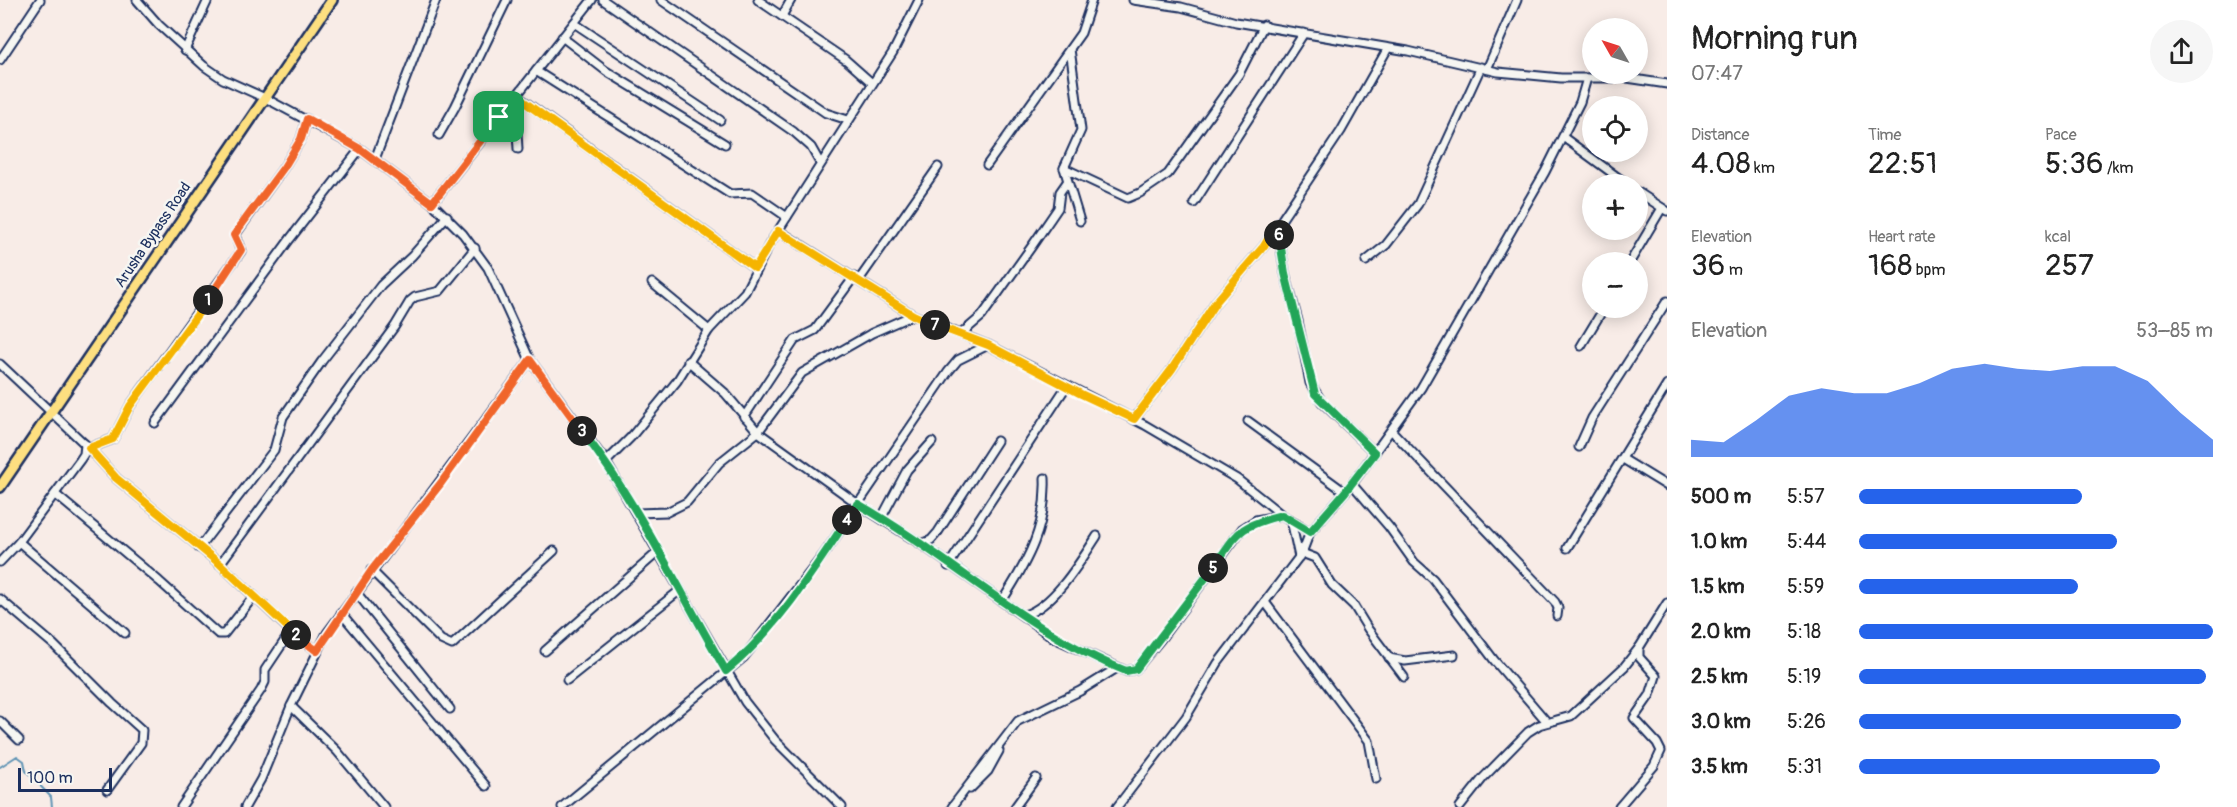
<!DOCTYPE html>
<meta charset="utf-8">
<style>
:root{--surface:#fff;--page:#f6f6f6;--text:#222;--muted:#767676;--accent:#2563eb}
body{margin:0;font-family:Pangolin,sans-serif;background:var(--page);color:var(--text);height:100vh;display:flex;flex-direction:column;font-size:22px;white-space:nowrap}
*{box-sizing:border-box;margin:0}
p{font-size:20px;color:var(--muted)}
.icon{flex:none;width:33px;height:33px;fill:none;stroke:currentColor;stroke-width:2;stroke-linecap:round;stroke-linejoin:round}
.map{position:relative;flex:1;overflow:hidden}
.drawer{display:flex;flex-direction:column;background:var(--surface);width:570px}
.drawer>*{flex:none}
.needle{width:39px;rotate:309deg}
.controls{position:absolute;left:1582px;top:18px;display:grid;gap:12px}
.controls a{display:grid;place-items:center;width:66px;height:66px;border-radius:50%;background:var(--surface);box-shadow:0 3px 15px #0003;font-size:30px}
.scale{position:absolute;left:18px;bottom:15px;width:94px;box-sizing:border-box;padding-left:6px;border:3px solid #1b2f5e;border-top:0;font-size:16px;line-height:21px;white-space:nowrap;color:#1b2f5e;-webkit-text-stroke:4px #f6f6f2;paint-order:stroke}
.pin{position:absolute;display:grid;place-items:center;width:51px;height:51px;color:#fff;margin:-26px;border-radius:12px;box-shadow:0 3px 9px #0006}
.km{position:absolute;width:30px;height:30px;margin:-15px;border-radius:50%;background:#222;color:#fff;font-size:16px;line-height:30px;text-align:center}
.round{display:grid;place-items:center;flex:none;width:63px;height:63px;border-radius:32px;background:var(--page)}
.head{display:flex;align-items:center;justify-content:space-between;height:102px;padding:0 24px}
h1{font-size:33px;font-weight:600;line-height:45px}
.stats{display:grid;grid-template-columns:repeat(3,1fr);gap:9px;height:102px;padding:6px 24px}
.stats div{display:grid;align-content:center}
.stats b{font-size:30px;font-weight:600}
.stats small{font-size:16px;font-weight:400}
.stats p{font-size:16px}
.chart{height:168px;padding:12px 24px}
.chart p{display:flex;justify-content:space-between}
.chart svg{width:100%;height:108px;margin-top:6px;fill:var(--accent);opacity:.7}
ul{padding:0 24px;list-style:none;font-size:20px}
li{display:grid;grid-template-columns:96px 72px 1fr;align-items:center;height:45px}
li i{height:15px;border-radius:8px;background:var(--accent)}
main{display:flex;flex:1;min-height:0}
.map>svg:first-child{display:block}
</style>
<main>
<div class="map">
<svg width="1667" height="807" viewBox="0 0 1667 807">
<rect width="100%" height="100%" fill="#f8ece7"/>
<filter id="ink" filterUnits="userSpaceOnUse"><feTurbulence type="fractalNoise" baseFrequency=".0167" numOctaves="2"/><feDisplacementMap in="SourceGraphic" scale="12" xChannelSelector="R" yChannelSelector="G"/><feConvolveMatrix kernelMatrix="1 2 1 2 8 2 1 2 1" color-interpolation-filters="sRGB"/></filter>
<g filter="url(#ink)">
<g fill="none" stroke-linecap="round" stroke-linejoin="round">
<path stroke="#5f93b4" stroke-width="2" d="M0,767L17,756L24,761L26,771L51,797L52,807"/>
<defs>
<g id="minor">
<path d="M137,0L159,25L204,66L223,79L265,98L360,149L432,203L463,234L488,268L530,360L606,462L745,702L775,740L842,807"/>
<path d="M603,0L794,132L811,147L820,163"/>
<path d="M661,0L826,113L848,120"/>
<path d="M758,0L846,60L872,83"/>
<path d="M1133,0L1181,7L1236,22L1408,51L1498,72L1561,78H1627L1667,84"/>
<path d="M782,16L791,0"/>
<path d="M574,23L720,120"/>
<path d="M562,37L606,71L725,144"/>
<path d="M1070,49L1081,130L1064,168L1080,221"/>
<path d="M185,50L208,0"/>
<path d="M0,60L40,0"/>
<path d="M1487,69L1517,0"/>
<path d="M536,71L730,194L752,193L787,217"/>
<path d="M517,96L755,268"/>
<path d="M499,117L517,132L518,149"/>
<path d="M439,135L455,107L507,0"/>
<path d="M1563,137L1627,184"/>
<path d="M375,159L436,0"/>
<path d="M987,165L1081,33L1092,0"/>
<path d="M1064,168L1128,198L1140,193L1168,174L1239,74L1264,25"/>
<path d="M1638,192L1667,211"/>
<path d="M432,203L592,0"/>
<path d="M1194,203L1304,33"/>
<path d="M1277,224L1285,273L1298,321L1310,383L1322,402L1375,453"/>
<path d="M779,231L913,315L988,345L1145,425L1237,479L1282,515L1310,532"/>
<path d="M1366,261L1386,245L1418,204L1481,67"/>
<path d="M1630,262L1662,208"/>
<path d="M859,280L938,167"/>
<path d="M652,283L709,330"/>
<path d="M961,334L982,316L1032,246L1058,208L1060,192L1067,182"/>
<path d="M1581,346L1604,308"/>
<path d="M688,361L725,393L758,432L858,504L921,544L1054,638L1126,671L1136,669L1160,640L1242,529L1256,520L1282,515"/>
<path d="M0,364L89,448L116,478L220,564L291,631L317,651"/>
<path d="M744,417L795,340L815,330L854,277"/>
<path d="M1134,419L1172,369L1215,303L1264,246L1341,131L1388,48"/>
<path d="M1248,421L1345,492"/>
<path d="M155,423L290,239L360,149"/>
<path d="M1392,431L1555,602L1558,608L1557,616"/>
<path d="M1579,447L1592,418L1667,301"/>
<path d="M89,448L113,439L130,406L241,251L235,235L284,167L301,139L307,119"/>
<path d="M1623,459L1667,486"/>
<path d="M606,462L631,437L677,381L709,330L745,292L769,245L893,52L919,0"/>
<path d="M1352,484L1389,527L1414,562L1433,579L1494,660L1547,722"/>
<path d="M55,494L159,581L218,634H224L254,596"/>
<path d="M637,513L667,512L687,502L719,463L758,432L802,373L872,333L913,315"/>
<path d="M882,517L907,470L932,442"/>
<path d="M1291,520L1299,557"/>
<path d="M19,542L125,633"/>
<path d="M921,544L931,540L938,532L997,441"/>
<path d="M199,548L274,450L283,417L322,361L381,285L412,256L447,216"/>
<path d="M1567,548L1667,385"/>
<path d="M1302,553L1315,558L1332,585L1354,606L1368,629L1404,677"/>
<path d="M0,562L19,542L80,460L84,454L85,444"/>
<path d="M220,564L395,326L410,301L415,297L440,291L475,248"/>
<path d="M948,566L1066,387"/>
<path d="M371,570L441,640L452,645L554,551"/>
<path d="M356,592L450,709"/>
<path d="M0,599L53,644L112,703L142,730L141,743L107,790"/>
<path d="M1002,601C1028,561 1047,526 1045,478"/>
<path d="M1265,602L1369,741L1376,779"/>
<path d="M341,613L486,786"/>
<path d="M1024,615C1053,607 1081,561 1097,536"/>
<path d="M545,651L658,552"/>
<path d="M1389,658L1405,661L1454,655"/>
<path d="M567,680L679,591"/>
<path d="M291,706L337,751L384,807"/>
<path d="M0,721L19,740"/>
<path d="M970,789L988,771L999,751"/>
<path d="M181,807L261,690L265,682V670L291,631"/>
<path d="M245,807L261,779L291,706L327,633L530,360"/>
<path d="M562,807L744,657L824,554L948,372L958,360L988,345"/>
<path d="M952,807L1018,721L1080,691L1117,668"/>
<path d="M1015,807L1036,778"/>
<path d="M1117,807L1186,717L1218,663L1302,553L1310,532L1352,484L1421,388L1545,172L1580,102L1587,78"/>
<path d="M1460,807L1483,778L1528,732L1539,725L1571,716L1624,667L1639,648L1667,603"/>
<path d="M1619,807L1654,766L1661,751L1657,743L1634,718L1650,695L1656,676L1639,657V648"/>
</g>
<path id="major" d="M0,487L332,0"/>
</defs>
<use href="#minor" stroke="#1b2f5e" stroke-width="11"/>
<use href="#major" stroke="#1b2f5e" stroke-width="14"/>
<use href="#minor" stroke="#f6f6f2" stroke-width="7"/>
<use href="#major" stroke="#fddf80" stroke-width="9"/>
</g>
</g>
<g fill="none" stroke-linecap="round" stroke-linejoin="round" filter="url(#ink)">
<defs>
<path id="split-1" d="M208,300L241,250L234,235L284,167L301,139L307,119L360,149L432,203L499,117"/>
<path id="split-2" d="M208,300L130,406L113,439L89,448L116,478L220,564L296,635"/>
<path id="split-3" d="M296,635L317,651L372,570L441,483L530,360L582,431"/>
<path id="split-4" d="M582,431C639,505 679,591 726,671C775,631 812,572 847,520"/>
<path id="split-5" d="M847,520L858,504C950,556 1027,632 1126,671L1136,669L1213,568"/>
<path id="split-6" d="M1213,568C1239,531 1238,526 1282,515L1310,532L1345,492L1375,453L1315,394L1285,273L1279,235"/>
<path id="split-7" d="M935,325L988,345L1081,394L1134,419L1172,369L1215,303L1264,246L1277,224L1279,235"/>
<path id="split-8" d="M499,117L516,96L755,268L778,231L913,315L935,325"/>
</defs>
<use href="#split-1" stroke="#fff" stroke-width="12"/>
<use href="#split-2" stroke="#fff" stroke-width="12"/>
<use href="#split-3" stroke="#fff" stroke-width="12"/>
<use href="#split-4" stroke="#fff" stroke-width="12"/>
<use href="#split-5" stroke="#fff" stroke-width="12"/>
<use href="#split-6" stroke="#fff" stroke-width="12"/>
<use href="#split-7" stroke="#fff" stroke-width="12"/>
<use href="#split-8" stroke="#fff" stroke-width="12"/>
<use href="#split-1" stroke="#f0652b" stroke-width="8"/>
<use href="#split-2" stroke="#f5b400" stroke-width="8"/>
<use href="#split-3" stroke="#f0652b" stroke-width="8"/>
<use href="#split-4" stroke="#22a559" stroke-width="8"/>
<use href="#split-5" stroke="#22a559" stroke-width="8"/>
<use href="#split-6" stroke="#22a559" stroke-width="8"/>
<use href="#split-7" stroke="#f5b400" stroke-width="8"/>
<use href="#split-8" stroke="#f5b400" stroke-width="8"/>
</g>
<g text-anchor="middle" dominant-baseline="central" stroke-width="5" stroke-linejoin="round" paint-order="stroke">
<g font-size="15" fill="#1b2f5e" stroke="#f6f6f2">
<text transform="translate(153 235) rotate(-56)">Arusha Bypass Road</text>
</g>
</g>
</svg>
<div class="controls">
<a><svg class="needle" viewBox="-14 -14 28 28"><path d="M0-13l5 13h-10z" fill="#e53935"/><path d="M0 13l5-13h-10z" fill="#767676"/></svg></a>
<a><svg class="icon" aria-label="locate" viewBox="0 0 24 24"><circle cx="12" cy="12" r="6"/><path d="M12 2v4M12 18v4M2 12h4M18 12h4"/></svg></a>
<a>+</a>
<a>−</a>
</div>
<div class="scale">100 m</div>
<div class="pin" style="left:499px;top:117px;background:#1e9e55"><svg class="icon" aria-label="arrive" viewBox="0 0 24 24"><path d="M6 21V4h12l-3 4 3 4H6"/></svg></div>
<b class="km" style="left:208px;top:300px">1</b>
<b class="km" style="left:296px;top:635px">2</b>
<b class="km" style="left:582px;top:431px">3</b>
<b class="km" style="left:847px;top:520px">4</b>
<b class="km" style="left:1213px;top:568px">5</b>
<b class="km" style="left:1279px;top:235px">6</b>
<b class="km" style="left:935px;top:325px">7</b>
</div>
<section class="drawer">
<div class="head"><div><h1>Morning run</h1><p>07:47</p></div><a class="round"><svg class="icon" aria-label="share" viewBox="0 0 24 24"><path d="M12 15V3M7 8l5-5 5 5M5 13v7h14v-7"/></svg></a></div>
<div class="stats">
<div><p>Distance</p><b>4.08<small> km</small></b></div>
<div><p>Time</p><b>22:51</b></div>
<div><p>Pace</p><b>5:36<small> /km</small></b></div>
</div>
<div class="stats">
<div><p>Elevation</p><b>36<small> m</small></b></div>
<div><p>Heart rate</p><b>168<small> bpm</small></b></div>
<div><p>kcal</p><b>257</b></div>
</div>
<div class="chart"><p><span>Elevation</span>53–85 m</p>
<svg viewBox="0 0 160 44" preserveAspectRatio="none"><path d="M0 44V37L10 38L20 29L30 19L40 16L50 18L60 18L70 14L80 8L90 6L100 8L110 9L120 7L130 7L140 13L150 26L160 37V44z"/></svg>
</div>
<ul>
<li><b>500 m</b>5:57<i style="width:63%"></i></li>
<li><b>1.0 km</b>5:44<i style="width:73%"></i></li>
<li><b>1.5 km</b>5:59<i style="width:62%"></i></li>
<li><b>2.0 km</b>5:18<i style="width:100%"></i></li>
<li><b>2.5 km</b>5:19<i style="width:98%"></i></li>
<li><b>3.0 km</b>5:26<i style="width:91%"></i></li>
<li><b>3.5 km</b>5:31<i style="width:85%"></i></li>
</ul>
</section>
</main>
